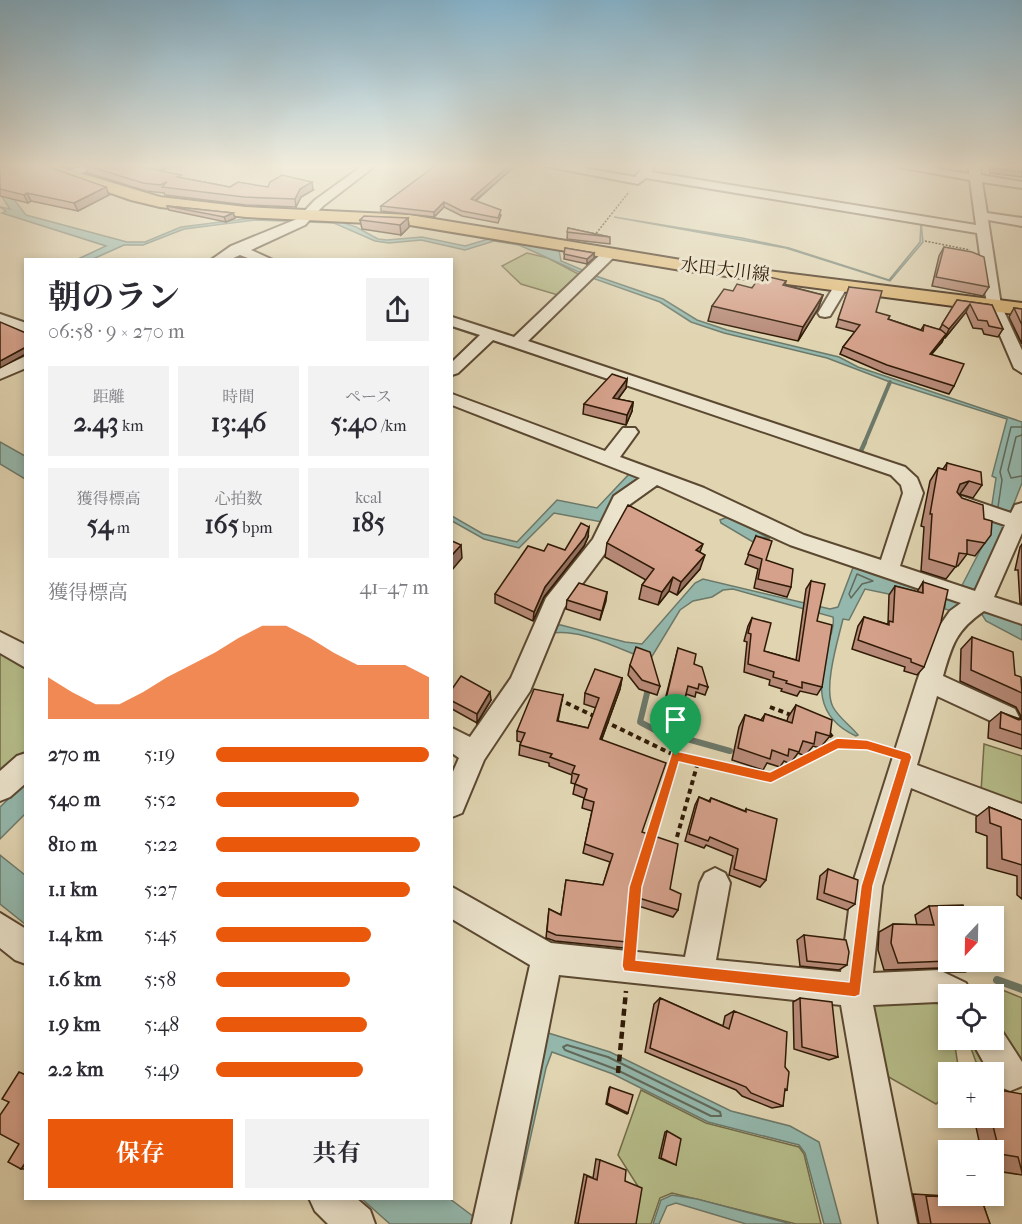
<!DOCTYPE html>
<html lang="ja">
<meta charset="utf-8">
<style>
:root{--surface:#fff;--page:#f2f2f3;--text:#2b2b33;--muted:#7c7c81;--accent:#ea580c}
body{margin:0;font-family:"IM FELL French Canon","Noto Serif JP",serif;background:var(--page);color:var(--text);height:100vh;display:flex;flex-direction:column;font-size:22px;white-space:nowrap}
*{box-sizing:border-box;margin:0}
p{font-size:20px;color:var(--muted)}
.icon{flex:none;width:33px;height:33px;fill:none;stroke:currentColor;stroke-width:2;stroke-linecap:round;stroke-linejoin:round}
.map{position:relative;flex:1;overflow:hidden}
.details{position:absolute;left:24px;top:258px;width:429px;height:942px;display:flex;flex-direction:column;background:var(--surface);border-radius:0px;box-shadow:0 3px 9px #0003}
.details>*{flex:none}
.needle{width:39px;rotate:202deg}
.fabs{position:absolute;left:938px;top:906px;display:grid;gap:12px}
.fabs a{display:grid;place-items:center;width:66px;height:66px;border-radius:0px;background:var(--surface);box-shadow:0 3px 9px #0003;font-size:30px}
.pin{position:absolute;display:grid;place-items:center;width:51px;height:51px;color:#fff;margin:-62px -26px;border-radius:50% 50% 50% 0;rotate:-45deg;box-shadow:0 0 6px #0007}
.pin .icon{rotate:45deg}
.round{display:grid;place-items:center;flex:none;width:63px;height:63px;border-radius:0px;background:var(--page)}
.summary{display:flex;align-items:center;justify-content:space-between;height:102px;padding:0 24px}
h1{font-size:33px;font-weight:700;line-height:45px}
.stats{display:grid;grid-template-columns:repeat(3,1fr);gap:9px;height:102px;padding:6px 24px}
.stats div{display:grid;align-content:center;border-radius:0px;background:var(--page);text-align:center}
.stats b{font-size:26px;font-weight:700}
.stats small{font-size:16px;font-weight:400}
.stats p{font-size:16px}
.chart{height:168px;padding:12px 24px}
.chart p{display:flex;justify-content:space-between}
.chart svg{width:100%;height:108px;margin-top:6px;fill:var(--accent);opacity:.7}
.action{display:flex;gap:12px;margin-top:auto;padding:12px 24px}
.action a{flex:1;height:69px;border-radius:0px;background:var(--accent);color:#fff;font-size:24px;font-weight:700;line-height:69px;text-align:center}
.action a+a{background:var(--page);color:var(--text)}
ul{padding:0 24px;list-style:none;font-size:20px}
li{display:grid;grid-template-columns:96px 72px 1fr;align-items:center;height:45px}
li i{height:15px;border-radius:8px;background:var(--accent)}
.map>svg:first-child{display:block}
</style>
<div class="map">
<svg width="1022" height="1224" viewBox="0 0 1022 1224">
<rect width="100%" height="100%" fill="#e0d4b1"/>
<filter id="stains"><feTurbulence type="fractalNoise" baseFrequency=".00333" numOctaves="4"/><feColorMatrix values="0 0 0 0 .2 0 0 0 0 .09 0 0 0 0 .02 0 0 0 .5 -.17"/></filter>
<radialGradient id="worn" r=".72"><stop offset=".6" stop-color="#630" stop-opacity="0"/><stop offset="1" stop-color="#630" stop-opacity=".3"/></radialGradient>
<g fill="#b5bc89" stroke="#726b48" stroke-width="1.5">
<path d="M527,253L548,258L582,276L561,296L521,284L502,266Z"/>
<path d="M0,651L26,669L25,755L0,778Z"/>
<path d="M984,744L1022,756V805L981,792Z"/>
<path d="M968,986L1000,989L1022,998V1086L976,1062L968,1040H993V994H962Z"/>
<path d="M872,1000H947L948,1040H954L959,1072H948V1093L936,1104L880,1072Z"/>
<path d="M641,1090L706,1123L799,1147L804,1154L821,1224H796L672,1193L660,1198L651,1224H633L639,1188L618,1155Z"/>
</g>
<g fill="#94b8ad" stroke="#6c796a" stroke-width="1.5">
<path d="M40,175L12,197L26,215L127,242H145L181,227L253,218L338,221L356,227L378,239L387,240L422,237L465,246L492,238L552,249L559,250L561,261L585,271L581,273L519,245L494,241L465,250L421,240L389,243L375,241L334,223L255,220L184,229L143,245H124L93,259H78L106,246L2,213L6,211L0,207L10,209L2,197Z"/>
<path d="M614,217L742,238L789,248L889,280L920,242L921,222L923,242L890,281L786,248Z"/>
<path d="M596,276L663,299L697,320L727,330L839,357L858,367L1022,422V483L1003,531L975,588L955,612L945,609V595L956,597L987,537L996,478L992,476L1007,419L890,382L827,358L724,333L691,322L660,302L592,278Z"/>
<path d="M0,442L25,456V479L0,464Z"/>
<path d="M632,471L642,475L640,483L602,522L554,513L519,548L484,539L452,521V516L483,534L517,542L557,500L597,508Z"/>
<path d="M730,516L770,539L757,536L753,542L721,523L720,520Z"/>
<path d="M854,565L915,586L913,599L865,589L849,620L843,619C838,640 823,688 833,707C839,718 850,725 858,735L856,736C814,717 818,683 828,645C830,636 835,626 833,617L733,589L723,590L712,597L693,601L680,610L651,658H644C616,648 578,627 548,634L555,625H561L625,642L642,644L695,583L703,579L830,609L838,607Z"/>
<path d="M988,612L1022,624V640L986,621L981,613Z"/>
<path d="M25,783V814L0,839V807Z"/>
<path d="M0,855L25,875V924L0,904Z"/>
<path d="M545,1032L610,1052L731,1111L790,1126L819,1142L841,1224H824L805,1153L799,1145L708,1122L613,1074L552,1052L546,1068L519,1189L515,1185Z"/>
<path d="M672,1195L697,1199L791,1224H746L676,1203L667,1206L659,1224H653L661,1200Z"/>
<path d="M362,1199H450L474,1217L472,1224H390Z"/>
</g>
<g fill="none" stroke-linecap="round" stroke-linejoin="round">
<g stroke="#62695a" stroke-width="1.5">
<path d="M1022,435L1016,437L1008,470L1011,478L1022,476"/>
<path d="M998,507L1002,480L1000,472L1011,427H1022"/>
<path d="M857,574L873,581L862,584L851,598L849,594Z"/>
</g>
<path stroke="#62695a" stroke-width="2" d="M567,1045L608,1057L720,1112L721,1116H711L615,1069L565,1050L563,1047Z"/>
<g stroke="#6c796a" stroke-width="4">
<path d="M452,326L609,379"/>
<path d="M864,444L890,382"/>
</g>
<path stroke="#6c796a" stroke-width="4.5" d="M860,453L865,442"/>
<path stroke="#6c796a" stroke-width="6" d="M649,685L640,722L655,730L730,751"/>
<path stroke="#6c796a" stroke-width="8" d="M997,980L1022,989"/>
<defs>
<g id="minor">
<path d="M84,166H108L64,177L58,174Z"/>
<path d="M362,166H375L323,206L305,225L251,250L273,260H253L240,255L229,260H211L231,246L297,219L315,200Z"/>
<path d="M545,166H572L635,177L644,166H655L651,172L976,225L970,180L893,166H923L969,174V166H980L981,175L1022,182V188L982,182L987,213L1022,218V226L988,220L1001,305L1022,350V373L1014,368L987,305L977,233L646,178L638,184Z"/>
<path d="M609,250L616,254L614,257L528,341L905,467L917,478L923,493L900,566L975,591L1005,525L954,508L951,503L954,498L961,496L1011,513L1015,505L1022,503V533L994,597L1022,606V624L984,611C956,630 952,645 943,676L1015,709L1019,717L1015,725L1006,728L937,696L917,765L1022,804V833L911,788L882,886L873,973L939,970L966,983L971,994H948V1007L937,1002L873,1005L917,1224H879L841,1005L559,975L510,1224H472L530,965L452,919V887L551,943L685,957L700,883L705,873L715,868L725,873L730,883L716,960L841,972L852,886L917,681L934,634L950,611L961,603L790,545L657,485L629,505L609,548L564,608L530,691L484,760L462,813L452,817V774L459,758L452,753V728L470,737L511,678L546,598L593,539L614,496L640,478L452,405V394L605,451L623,428H635L638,432L620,457L704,488L804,535L881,560L903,493L901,485L891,475L493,340L458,373L452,375V362L480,335L452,326V317L514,337L604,251Z"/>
<path d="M841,282L848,286L830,316L825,317L820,316L818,313L836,283Z"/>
<path d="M0,314L26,323V333L0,323Z"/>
<path d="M26,356V368L0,379V368Z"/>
<path d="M0,632L26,645V668L0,653Z"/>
<path d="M26,753V783L10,797L0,801V771L17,756Z"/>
<path d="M0,913L26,929V964L15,960L0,948Z"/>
<path d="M993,1025L1000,1028L1022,1062V1086L1010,1091L998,1086L993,1072H989L971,1040H993Z"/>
<path d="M309,1198H356L370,1210L375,1224H328L315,1211Z"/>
</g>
<path id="major" d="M33,166H56L160,197L246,207L410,215L681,260L1022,303V315L681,270L410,225L246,217L160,207L131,200Z"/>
</defs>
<use href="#minor" stroke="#5b4831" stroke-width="4"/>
<use href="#major" stroke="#2f1a06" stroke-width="4"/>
<g stroke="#2f1a06" stroke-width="1.5" stroke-dasharray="2 1.5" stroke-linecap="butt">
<path d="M594,236L629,192"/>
<path d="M925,241L970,250"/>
</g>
<g stroke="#2f1a06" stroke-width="4" stroke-dasharray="5 4" stroke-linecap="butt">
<path d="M558,699L596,717"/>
<path d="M770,707L791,715"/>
<path d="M604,721L676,756L771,778L837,743L867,745L887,751"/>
<path d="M829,733L837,743"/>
<path d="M651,837L676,756"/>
<path d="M677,837L698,762"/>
</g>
<g stroke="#2f1a06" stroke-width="4.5" stroke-dasharray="7 4.5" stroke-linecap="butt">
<path d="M631,943L635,902"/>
<path d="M618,1073L626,991"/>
</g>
<use href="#minor" fill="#ebe3cc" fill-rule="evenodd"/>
<use href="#major" fill="#e0ba78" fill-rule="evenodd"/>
</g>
<g fill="#b78a78" stroke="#2f1a06" stroke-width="1.5">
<path d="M85,166H164L165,169L161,171L182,178L230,187H268L313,190L301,197L296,207L246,205L165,195L164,193L146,191L88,173Z"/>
<path d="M989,166H1022V177L990,173Z"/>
<path d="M514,167L476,201L501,215L498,223L462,216L444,207L434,217L381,211V206Z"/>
<path d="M0,168L109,195L78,211L31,201L28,203L0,196Z"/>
<path d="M167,206L233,213L235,218L226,222L169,210Z"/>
<path d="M408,218L409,227L401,235L362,229L360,220Z"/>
<path d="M568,228L610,237V244L567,239Z"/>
<path d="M944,247L989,287L983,296L932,286L939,256Z"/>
<path d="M565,248L594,253V258L587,264L564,259Z"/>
<path d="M786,281L785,285L823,295L818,309L798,341L708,321L712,306L733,291Z"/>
<path d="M849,287L876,312L888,319L921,330L924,325L939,330L957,300L992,305L1003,329L998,337L984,334L982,329L973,328L966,312L945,338L944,337L942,342L931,354L954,386L949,394L884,373L840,354L843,347L855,332L836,327Z"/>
<path d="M1014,308L1022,309V344L1009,317Z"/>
<path d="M627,379L626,388L618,399L633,402L632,411L626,425L583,414L584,404Z"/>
<path d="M947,463L982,485L973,498L959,494L985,543L975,556L967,554L958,566H956L946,579L921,571L924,527L921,526L930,481L938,468L943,469Z"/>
<path d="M756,536L766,560L791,587L787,597L754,588L758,569L745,564Z"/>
<path d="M588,537L584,546L544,597L533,621L495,603V594L544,551L565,550Z"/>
<path d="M607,543L700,552V569L677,595L669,591L658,605L639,599L642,585L646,580L605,557Z"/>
<path d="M1022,544V604L1020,603L1018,570H1015L1020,547Z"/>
<path d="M811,581L817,621L822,687L817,695L800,691L797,696L781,691L782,689L769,685L770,680L744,672L747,642L744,641L748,626L752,618L764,651L796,660L806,589Z"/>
<path d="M923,582L924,667L917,675L904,671L905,667L852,649L858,626L864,617L887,624L888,623L889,595L895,586L917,592Z"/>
<path d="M607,592L600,620L566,609L567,600Z"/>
<path d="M972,637L1015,675L1022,686V749L988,738L989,722L1001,712L1020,719L1021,716L1016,707L960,681L961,649Z"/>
<path d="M678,648L694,664L708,687L705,695L696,692L695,697L686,694L678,726L675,734L658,728Z"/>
<path d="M630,665L660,686L657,695L639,689L628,675Z"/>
<path d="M622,678L620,689L602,739L642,832L670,889L678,910L673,917L629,903L627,942L624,948L555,941L546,938L549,909L561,915L566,880L603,885L610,862L583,853L592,811L582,808L584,798L573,794L575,784L571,783L572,775L549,766V763L519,755L520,745L521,742L517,741V731L563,695L558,721L588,728L596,708L584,704L585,693Z"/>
<path d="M452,689L491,700L477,723L452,709Z"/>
<path d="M796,705L830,736L820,748L813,746L805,756L798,753L790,764L784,761L780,767L767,763L763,770L732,760L739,727L745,715L761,720L765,714L787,721L788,717Z"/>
<path d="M699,797L709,801L711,798L745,811L746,809L766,880L760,887L729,875L733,856L706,845L704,848L685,841L695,805Z"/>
<path d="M989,807L1022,820V899L1017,895V876L987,868V836L976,832V817Z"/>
<path d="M828,869L855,904L847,910L817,899L820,876Z"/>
<path d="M929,906L948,962H981L983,966L965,972H949L939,968L884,970L878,950L879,932L893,924L917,925L915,915Z"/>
<path d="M804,935L847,965L839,970L800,966L797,940Z"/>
<path d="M660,998L723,1026L725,1016L734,1011L785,1067L787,1090L784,1091L783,1106L772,1108L742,1096L736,1090L645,1052L654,1004Z"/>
<path d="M800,998L838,1057L829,1060L794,1049L793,1002Z"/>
<path d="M610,1087L628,1113L627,1114L606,1104L609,1088Z"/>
<path d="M1022,1094V1175L1003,1172L1000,1156L993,1155V1150H981L974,1118H993Z"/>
<path d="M667,1131L676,1165L659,1158L665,1132Z"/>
<path d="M596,1159L600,1160L625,1181L636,1224L575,1223L584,1174L593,1178Z"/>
<path d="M913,1194L981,1198L990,1224H918H919Z"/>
</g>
<g fill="#957161" stroke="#2f1a06" stroke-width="1.5">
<path d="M151,166H164L165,169L150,176L147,168Z"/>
<path d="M509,166H514V167L471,204V199Z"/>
<path d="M312,182L313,190L301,197L296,207L295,199L300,189Z"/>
<path d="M106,187L109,195L78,211L74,203Z"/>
<path d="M27,193L31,201L28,203L24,195Z"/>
<path d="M444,202V207L434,217V212Z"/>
<path d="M233,213L235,218L226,222L224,217Z"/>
<path d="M408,218L409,227L401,235L400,225Z"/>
<path d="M594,253V258L587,264V259Z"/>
<path d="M823,295L818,309L798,341L803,327Z"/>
<path d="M970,304L966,312L945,338L949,329Z"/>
<path d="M946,334L942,342L926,361L930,354Z"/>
<path d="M26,347V354L0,368V361Z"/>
<path d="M627,379L626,388L612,407L613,398Z"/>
<path d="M633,402L632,411L626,425L627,415Z"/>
<path d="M969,481L960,494L952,497L960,484Z"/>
<path d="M589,527L588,537L584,546L544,597L533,621L534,612L545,587Z"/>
<path d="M703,544L698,557L696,550Z"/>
<path d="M461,545L462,558L452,570V555Z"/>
<path d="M705,555L700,569L677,595L681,582Z"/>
<path d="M673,577L669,591L658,605L662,592Z"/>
<path d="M607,592L606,601L600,620L602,611Z"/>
<path d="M622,678L620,689L598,749L600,739Z"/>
<path d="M490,692L491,700L477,723V714Z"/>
<path d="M26,1162V1169H21Z"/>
</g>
<g fill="#d5a18b" stroke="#2f1a06" stroke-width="1.5">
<path d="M4,166H46L106,187L74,203L27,193L24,195L0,189V168Z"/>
<path d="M88,166H151L147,168L181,175L177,177L230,187L238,182L268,187L270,182L282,175L312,182L300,189L295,199L244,197L162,187L167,182L160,185L143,183Z"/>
<path d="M435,166H509L471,199L501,210L498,218L462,211L444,202L434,212L381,206Z"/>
<path d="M992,166H1022V172L992,168Z"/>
<path d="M167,206L233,213L224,217Z"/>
<path d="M364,216L408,218L400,225L360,220Z"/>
<path d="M568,228L610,237L567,232Z"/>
<path d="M944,247L972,252L984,257L989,287L936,277Z"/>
<path d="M565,248L594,253L587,259L564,254Z"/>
<path d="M761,275L786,281L783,285L823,295L803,327L712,306L724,289L733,291L737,284L752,288Z"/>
<path d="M849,287L882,291L876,312L890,316L888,319L923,331L924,325L941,330L946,334L930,354L964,364L954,386L887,365L843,347L860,325L838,319Z"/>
<path d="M957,300L992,305L1003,329L989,326L987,321L978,320L970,304L949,329L942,324Z"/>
<path d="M1014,308L1022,309V325Z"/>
<path d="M0,322L26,333V347L0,361Z"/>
<path d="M612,374L627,379L613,398L633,402L627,415L584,404Z"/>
<path d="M947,463L981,472L982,485L969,481L960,484L957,492L962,498L983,505L984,519L992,521L991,535L985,543L967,540V554L959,553L956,567L929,559L932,514H930L938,468L946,470Z"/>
<path d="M628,505L703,544L696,550L705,555L681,582L673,577L662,592L642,585L654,569L607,543Z"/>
<path d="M581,523L589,527L585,537L545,587L534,612L495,594L528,546L544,551L548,544L565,550Z"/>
<path d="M756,536L772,541L766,560L793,569L791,587L758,579L762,559L748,554Z"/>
<path d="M452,541L461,545L452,555Z"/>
<path d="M811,581L825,584L817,621L832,625L822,687L802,682V688L786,683L787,681L773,677L774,672L748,664L751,634L748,633L752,618L771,623L764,651L799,661Z"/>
<path d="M923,582L948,590L941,622L924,667L911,662V659L858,640L864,617L889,625V621L893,622L895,586L923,593Z"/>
<path d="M579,583L607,592L602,611L567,600Z"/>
<path d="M972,637L1013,652L1015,675L1021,677L1022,693L971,670Z"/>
<path d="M636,647L650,652L660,686L642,680L630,665Z"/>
<path d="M678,648L696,654L694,664L702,667L708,687L699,684L698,689L688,686L678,726L661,720Z"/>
<path d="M595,669L622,678L600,739L666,763L642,832L678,844L670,889L681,894L678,910L629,895L627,942L556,935L547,931L549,909L561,915L566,880L603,885L613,854L585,844L594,802L584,799L587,789L575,784L579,775L572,773L575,766L550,757L552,754L520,745L525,733L517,731L534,689L563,695L557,721L588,728L599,698L585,693Z"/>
<path d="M461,676L490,692L477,714L452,701V689Z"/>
<path d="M796,705L832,720L830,736L816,732L814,744L803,741L799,752L789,749L788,756L772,750L770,759L738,748L745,715L763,721L765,714L792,723Z"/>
<path d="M1001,712L1019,720L1022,719V735L1000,728Z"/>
<path d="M699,797L710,802L711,798L746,812V809L777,819L766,880L734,869L738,849L710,837L708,841L689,834Z"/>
<path d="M989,807L1022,820V865L1002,859L1001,827L990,823Z"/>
<path d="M828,869L858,880L855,904L824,893Z"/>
<path d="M963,905L966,916H948V961L898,963L891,943L893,924L934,925L929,906Z"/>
<path d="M804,935L846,940L849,952L847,965L807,961Z"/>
<path d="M957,962H981L983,966H966Z"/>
<path d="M660,998L729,1029L734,1011L787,1032L785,1067L789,1072L787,1090L785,1089L783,1106L751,1093L746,1087L650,1048Z"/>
<path d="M800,998L832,1002L838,1057L802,1047Z"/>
<path d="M19,1072L26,1075V1162L21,1169L8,1162L19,1144L0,1134V1115L9,1102L2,1099Z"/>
<path d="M610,1087L633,1095L628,1113L607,1103Z"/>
<path d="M993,1089L1022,1094V1172L1018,1157L1000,1154L991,1118H993Z"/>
<path d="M667,1131L681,1139L676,1165L661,1158Z"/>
<path d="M600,1160L626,1170L625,1181L642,1188L636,1224H578L587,1176L597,1180Z"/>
<path d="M926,1196L981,1198L990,1224H931Z"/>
</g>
<linearGradient id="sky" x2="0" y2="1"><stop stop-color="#86b6d0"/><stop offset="0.49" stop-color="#f1ecdc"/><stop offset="1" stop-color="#f1ecdc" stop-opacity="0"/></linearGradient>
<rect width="1022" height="338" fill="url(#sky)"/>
<path fill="#ea580c" stroke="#fff" stroke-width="1.5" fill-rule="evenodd" d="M837,738L867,740L910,753L912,757L873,886L860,995L855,997L624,971L622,966L629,887L672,752L676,751L770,772ZM838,749L867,750L900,760L861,886L849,982L636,960L642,887L679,762L771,783Z"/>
<g text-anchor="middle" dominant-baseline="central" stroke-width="6" stroke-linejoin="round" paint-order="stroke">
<g font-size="18" fill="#2f1a06" stroke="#ebe3cc">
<text transform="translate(725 270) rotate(7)">水田大川線</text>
</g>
</g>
<rect width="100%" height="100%" filter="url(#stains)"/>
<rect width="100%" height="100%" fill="url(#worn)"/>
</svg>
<div class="fabs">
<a><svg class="needle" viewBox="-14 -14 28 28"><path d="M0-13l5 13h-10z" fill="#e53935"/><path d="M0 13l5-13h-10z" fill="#7c7c81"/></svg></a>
<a><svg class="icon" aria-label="locate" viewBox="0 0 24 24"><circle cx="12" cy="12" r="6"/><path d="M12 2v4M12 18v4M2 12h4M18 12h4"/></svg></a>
<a>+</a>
<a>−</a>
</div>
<div class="pin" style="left:676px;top:756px;background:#1e9e55"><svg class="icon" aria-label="arrive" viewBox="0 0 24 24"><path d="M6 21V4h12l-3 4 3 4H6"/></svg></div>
<section class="details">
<div class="summary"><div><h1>朝のラン</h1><p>06:58 · 9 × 270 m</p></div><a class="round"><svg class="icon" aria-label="share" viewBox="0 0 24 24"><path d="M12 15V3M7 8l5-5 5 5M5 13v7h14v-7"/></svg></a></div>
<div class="stats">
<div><p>距離</p><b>2.43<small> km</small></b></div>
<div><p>時間</p><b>13:46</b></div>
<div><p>ペース</p><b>5:40<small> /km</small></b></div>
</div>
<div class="stats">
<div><p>獲得標高</p><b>54<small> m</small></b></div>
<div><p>心拍数</p><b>165<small> bpm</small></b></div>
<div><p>kcal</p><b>185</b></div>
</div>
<div class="chart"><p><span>獲得標高</span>41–47 m</p>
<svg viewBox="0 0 160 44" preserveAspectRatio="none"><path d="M0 44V27L10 33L20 38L30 38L40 33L50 27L60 22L70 17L80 11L90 6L100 6L110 11L120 17L130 22L140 22L150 22L160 27V44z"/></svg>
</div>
<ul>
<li><b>270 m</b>5:19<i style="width:100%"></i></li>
<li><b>540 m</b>5:52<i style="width:67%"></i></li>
<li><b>810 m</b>5:22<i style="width:96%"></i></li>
<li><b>1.1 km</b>5:27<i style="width:91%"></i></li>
<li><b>1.4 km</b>5:45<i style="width:73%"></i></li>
<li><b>1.6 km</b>5:58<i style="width:63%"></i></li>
<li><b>1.9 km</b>5:48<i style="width:71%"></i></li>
<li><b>2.2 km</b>5:49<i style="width:69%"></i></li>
</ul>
<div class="action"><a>保存</a><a>共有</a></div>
</section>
</div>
